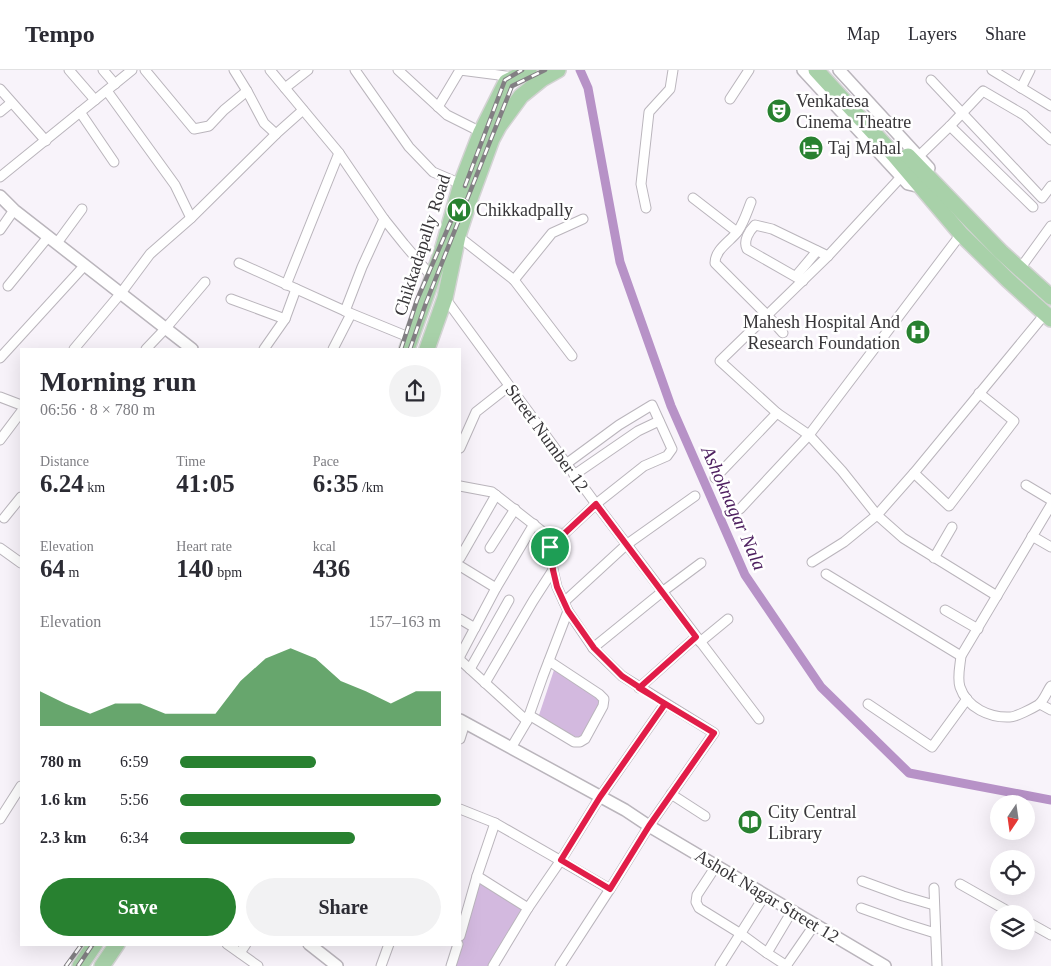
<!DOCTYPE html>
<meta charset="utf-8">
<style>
:root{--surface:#fff;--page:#f2f2f3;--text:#2b2b33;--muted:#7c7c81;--line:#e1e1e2;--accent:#288130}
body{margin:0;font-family:Georgia,serif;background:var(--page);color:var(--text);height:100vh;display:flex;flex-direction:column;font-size:19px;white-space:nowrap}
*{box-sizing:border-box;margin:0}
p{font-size:16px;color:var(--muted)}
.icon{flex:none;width:28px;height:28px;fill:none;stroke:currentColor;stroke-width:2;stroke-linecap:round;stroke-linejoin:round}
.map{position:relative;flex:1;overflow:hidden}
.panel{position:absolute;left:20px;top:278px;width:441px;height:598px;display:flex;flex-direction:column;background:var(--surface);border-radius:0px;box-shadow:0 5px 20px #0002}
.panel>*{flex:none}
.needle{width:32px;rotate:193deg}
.tools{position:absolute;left:990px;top:725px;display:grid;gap:10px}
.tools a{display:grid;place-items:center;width:45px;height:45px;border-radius:50%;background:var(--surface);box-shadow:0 5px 20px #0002;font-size:25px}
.pin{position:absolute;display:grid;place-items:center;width:42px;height:42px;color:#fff;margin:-21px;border:2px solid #fff;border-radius:50%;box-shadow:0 1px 5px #0007}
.round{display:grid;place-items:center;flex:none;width:52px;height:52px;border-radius:26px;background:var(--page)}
.headline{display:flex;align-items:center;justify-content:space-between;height:85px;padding:0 20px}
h1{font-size:28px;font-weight:800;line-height:38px}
.metrics{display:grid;grid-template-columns:repeat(3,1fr);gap:8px;height:85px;padding:5px 20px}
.metrics div{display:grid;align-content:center}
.metrics b{font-size:25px;font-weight:800}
.metrics small{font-size:14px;font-weight:400}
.metrics p{font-size:14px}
.chart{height:140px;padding:10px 20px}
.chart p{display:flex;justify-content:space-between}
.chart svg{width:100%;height:90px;margin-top:5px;fill:var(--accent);opacity:.7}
.cta{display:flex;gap:10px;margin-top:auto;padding:10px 20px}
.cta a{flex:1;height:58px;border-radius:30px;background:var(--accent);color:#fff;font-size:20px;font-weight:800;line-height:58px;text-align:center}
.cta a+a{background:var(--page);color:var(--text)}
ul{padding:0 20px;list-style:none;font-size:16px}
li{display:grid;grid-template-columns:80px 60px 1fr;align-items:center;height:38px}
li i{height:12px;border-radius:6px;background:var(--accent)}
header{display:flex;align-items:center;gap:30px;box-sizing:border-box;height:70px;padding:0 25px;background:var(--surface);border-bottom:1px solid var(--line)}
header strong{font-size:24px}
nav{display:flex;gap:28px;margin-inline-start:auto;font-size:18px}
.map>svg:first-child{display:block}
</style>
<header>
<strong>Tempo</strong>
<nav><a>Map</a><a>Layers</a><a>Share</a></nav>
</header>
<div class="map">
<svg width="1051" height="896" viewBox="0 0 1051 896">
<rect width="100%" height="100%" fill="#f8f3fa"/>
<g fill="#d3b9df">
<path d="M555,597L605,634L580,669L538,648Z"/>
<path d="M477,812L524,839L488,896H453Z"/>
</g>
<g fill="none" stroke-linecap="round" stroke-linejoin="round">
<path stroke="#b792c7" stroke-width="9" d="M580,0L588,18L620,192L671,336L745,505L821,617L909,703L1051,730"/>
<defs>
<g id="minor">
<path d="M69,0L95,30"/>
<path d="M103,0L115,14"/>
<path d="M145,0L194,59L209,56L224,40L247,21"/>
<path d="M234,0L247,21L264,53L276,64"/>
<path d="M270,0L339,83L384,149L404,174L432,207"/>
<path d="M355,0L409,77L433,102L461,114"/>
<path d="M398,0L447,45L481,62"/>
<path d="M992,0L1051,36"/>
<path d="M931,10L1042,128L1051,116"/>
<path d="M285,18L308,0"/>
<path d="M1021,18L1030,0"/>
<path d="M0,19L46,71"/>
<path d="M107,21L175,115L191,148"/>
<path d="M730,29L749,0"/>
<path d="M438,37L460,0L514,7"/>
<path d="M0,42L11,33"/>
<path d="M80,42L114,92"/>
<path d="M950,56L1033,137"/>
<path d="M919,86L950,56L983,21L1024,45L1051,70"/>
<path d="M0,107L132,0"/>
<path d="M901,107L828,186L720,291L777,343L809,365L842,401L877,445L903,468L997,526"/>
<path d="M693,128L737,162"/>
<path d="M751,132C747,142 744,152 738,161C731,171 715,179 715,193L767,245L783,263"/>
<path d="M646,138L641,114L649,42L670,19L673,0"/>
<path d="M0,160L14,140"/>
<path d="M458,166L514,210L572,286"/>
<path d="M57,173L82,139"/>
<path d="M239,193L345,241L411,268"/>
<path d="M1019,200L1051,156"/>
<path d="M796,206L817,181"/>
<path d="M514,210L552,163L583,149"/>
<path d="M803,211L747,179C743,171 749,161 755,155L772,159L828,186"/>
<path d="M286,215L339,83"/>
<path d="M8,216L48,167"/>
<path d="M445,228L596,434L759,649"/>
<path d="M231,229L285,249"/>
<path d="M345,241L362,197L384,149"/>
<path d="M74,279L121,223L150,184L191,148L276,64L303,40"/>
<path d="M146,279L166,258L205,212"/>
<path d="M264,279L285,249L296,219"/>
<path d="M333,279L351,244"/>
<path d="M0,288L85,195"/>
<path d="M0,327L21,335"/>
<path d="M0,370L21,342"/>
<path d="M460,378L476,342L509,316"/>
<path d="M914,403L949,436L1014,351L979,323"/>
<path d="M574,405L638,361L659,351"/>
<path d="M715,408L777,343"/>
<path d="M1026,415L1051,430"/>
<path d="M460,416L492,422L547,465L553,500L557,517L568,541L593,578L622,606L714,663L649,756L610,819L560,896"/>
<path d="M1051,435L961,586C960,596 957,608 960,617C967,638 990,648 1010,647C1016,647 1033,638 1038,635C1044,631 1047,621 1051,616"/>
<path d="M740,439L809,365L961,164"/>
<path d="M4,448L21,427"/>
<path d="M1032,466L1051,477"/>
<path d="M550,477L596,434L644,396L667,386L672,379L652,335L619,355L566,394"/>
<path d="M0,478L21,493"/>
<path d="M490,478L515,439"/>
<path d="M460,488L496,425"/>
<path d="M934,488L952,457"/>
<path d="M812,492L844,472L877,445L914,403L1045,244"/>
<path d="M460,496L496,518"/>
<path d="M826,504L961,586"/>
<path d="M564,532L626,475L695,426"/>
<path d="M945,540L978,559"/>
<path d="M460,549L475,558"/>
<path d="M700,572L728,549"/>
<path d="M593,578L662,522L701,493"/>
<path d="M460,586L496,518L534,454"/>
<path d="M460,588V590L527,651"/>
<path d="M470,599L509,530"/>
<path d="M485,613L533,531L553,500"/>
<path d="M639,618L696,567"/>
<path d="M868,634L932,677L967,629"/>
<path d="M1040,634L1051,640"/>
<path d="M529,645L574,672H580L585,669L603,636L604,629L599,624L549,591"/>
<path d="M460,669L465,653"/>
<path d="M511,678L527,651L543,606L568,541"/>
<path d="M671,724L705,746"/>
<path d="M460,739L495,753L610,819"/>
<path d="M0,749L21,716"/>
<path d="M716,796L697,825L696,832L699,838L741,864L767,883L792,841"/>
<path d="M477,806L528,838"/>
<path d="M862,811L903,826L934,835"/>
<path d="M960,814L1013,844"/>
<path d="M934,818L937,896"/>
<path d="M861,838L906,854L935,863"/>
<path d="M1026,851L1051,865"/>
<path d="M460,866L477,806L495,753"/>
<path d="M227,874L258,896"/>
<path d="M240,883L246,874"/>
<path d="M767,883L787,896"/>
<path d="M381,896L389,874"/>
<path d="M451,896L458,874"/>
<path d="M493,896L528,838L561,790L600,727L665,634"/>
<path d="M720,896L765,825"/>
<path d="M786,896L815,854"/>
</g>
<g id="tertiary">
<path d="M803,0L908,114L921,117"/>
<path d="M839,0L929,98"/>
<path d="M0,126L14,140L192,279"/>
<path d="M460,650L625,740L649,756L885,896"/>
<path d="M309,874L337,896"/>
</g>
<g id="primary">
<path d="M816,0L894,85L961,164L1008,210L1051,249"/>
<path d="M908,86L1001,182L1051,227"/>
<path d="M407,279L442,181L461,114L481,62L506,12L529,0"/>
<path d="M427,279L445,228L458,166L470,129L492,69L499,56L521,26L542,9L558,0"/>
<path d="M80,896L95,874"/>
<path d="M102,896L117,874"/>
</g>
</defs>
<use href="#minor" stroke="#bab5bc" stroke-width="11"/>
<use href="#tertiary" stroke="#bab5bc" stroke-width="14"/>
<use href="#primary" stroke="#d3d3d3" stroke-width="18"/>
<use href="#minor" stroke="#fff" stroke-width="9"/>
<use href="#tertiary" stroke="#fff" stroke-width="11"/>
<use href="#primary" stroke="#a8d1a9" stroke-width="15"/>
<defs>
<g id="rail">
<path d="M465,116L505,10L522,0"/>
<path d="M401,279L417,230L451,151"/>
<path d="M410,279L426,233L512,16L545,0"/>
<path d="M66,896L82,874"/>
<path d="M78,896L93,874"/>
</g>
</defs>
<use href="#rail" stroke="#827f83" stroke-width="4.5"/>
<use href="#rail" stroke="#fff" stroke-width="2.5" stroke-dasharray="8" stroke-linecap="butt"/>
</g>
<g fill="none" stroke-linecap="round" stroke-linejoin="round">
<defs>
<path id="route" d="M550,477L553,500L557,517L568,541L594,578L622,606L665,634L600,727L561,790L610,819L649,756L714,663L639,618L696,567L596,434L550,477"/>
</defs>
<use href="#route" stroke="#fff" stroke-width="10"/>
<use href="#route" stroke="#e11d48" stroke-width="6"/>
</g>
<defs>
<symbol id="theatre-disc" viewBox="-11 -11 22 22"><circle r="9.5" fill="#288130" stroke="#fff"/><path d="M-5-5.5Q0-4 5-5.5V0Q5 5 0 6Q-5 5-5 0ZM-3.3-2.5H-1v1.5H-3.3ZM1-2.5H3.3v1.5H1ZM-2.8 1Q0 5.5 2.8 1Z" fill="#fff"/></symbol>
<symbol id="hotel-disc" viewBox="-11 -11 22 22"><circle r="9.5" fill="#288130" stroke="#fff"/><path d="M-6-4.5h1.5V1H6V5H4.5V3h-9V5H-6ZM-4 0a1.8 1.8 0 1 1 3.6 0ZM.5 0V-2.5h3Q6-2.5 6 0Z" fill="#fff"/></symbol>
<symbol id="metro-disc" viewBox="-11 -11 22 22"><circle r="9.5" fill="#288130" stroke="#fff"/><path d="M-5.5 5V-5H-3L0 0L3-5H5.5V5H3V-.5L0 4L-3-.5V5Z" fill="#fff"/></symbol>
<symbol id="hospital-disc" viewBox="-11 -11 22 22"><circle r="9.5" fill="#288130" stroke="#fff"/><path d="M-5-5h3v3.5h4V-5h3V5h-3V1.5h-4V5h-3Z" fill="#fff"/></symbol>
<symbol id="library-disc" viewBox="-11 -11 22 22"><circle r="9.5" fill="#288130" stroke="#fff"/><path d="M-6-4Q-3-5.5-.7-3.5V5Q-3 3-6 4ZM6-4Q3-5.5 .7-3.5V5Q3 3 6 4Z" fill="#fff"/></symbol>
</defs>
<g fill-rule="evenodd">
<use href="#theatre-disc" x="765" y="27" width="28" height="28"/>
<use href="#hotel-disc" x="797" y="64" width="28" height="28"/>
<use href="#metro-disc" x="445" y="126" width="28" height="28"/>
<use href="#hospital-disc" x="904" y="248" width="28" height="28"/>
<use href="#library-disc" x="736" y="738" width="28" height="28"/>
</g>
<g text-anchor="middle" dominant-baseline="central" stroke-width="5" stroke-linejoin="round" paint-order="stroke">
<g font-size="18" fill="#373538" stroke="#fff" text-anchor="start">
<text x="796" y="31">Venkatesa<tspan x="796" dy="21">Cinema Theatre</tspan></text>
<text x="828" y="78">Taj Mahal</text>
<text x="476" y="140">Chikkadpally</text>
<text x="900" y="252" text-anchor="end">Mahesh Hospital And<tspan x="900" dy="21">Research Foundation</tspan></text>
<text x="768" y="742">City Central<tspan x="768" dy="21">Library</tspan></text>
</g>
<g font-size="18" fill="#373538" stroke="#fff">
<text transform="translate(422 175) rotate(-72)">Chikkadapally Road</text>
<text transform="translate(547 368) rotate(54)">Street Number 12</text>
<text transform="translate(767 826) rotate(31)">Ashok Nagar Street 12</text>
</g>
<g font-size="19" font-style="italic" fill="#4e2060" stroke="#fff">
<text transform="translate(734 438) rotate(66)">Ashoknagar Nala</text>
</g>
</g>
</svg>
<div class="tools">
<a><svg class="needle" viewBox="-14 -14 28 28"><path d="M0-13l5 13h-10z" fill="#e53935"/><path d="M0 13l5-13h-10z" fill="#7c7c81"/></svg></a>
<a><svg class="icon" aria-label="locate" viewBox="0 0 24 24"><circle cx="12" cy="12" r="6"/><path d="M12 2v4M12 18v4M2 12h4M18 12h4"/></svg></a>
<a><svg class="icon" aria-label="layers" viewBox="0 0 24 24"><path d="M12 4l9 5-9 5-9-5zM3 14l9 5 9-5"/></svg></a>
</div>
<div class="pin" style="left:550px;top:477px;background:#1e9e55"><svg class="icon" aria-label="arrive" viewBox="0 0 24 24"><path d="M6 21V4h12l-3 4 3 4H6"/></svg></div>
<section class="panel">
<div class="headline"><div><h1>Morning run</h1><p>06:56 · 8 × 780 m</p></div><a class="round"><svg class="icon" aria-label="share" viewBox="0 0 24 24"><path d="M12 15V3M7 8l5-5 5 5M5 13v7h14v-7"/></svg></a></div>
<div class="metrics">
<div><p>Distance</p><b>6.24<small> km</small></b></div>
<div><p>Time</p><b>41:05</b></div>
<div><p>Pace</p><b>6:35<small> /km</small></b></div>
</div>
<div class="metrics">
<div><p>Elevation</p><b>64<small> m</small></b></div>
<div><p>Heart rate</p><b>140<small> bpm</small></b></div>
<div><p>kcal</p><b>436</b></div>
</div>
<div class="chart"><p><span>Elevation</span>157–163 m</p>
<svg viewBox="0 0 160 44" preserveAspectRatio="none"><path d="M0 44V27L10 33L20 38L30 33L40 33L50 38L60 38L70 38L80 22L90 11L100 6L110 11L120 22L130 27L140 33L150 27L160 27V44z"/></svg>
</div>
<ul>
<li><b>780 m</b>6:59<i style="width:52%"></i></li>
<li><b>1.6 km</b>5:56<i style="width:100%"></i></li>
<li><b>2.3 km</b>6:34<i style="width:67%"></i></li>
</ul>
<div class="cta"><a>Save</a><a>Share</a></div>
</section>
</div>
